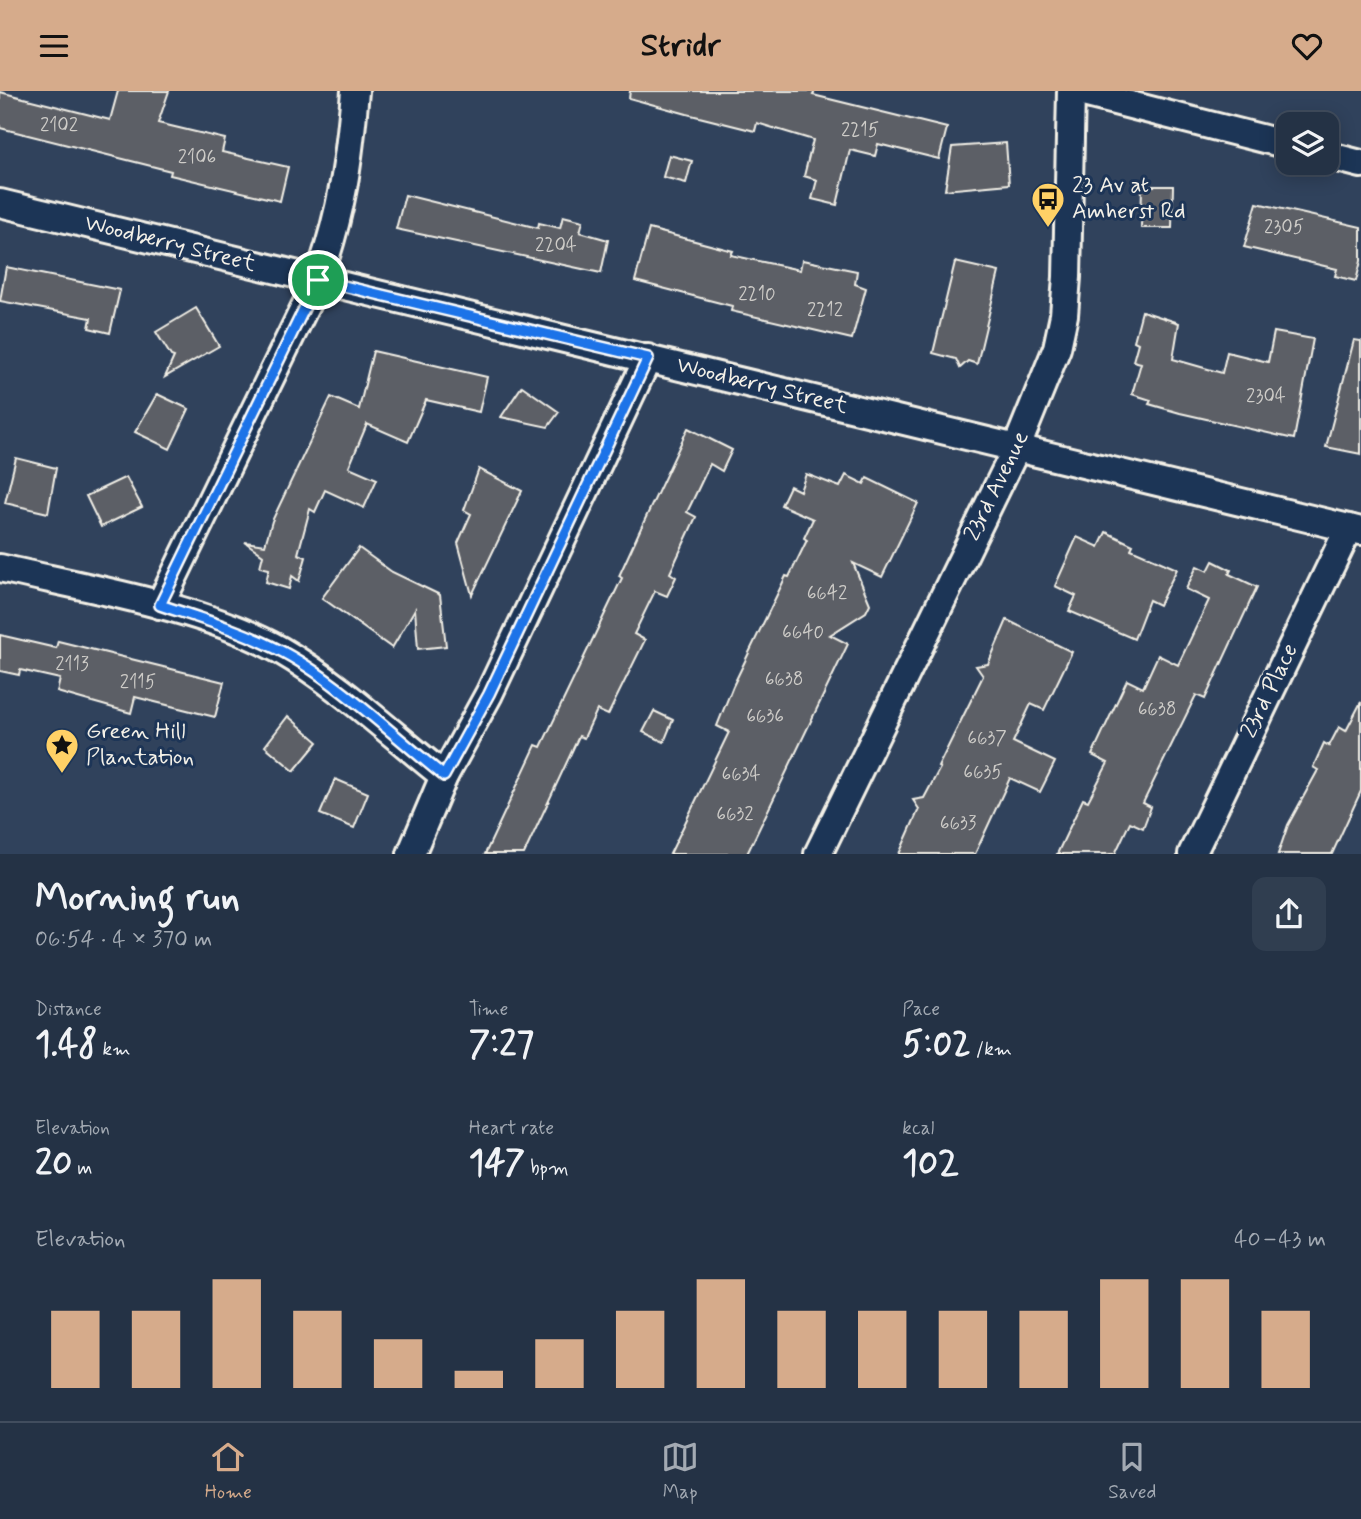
<!DOCTYPE html>
<meta charset="utf-8">
<style>
:root{--surface:#243245;--page:#303e50;--text:#f1f3f6;--muted:#a3aab3;--line:#414d5e;--accent:#d6ab8b}
body{margin:0;font-family:Mynerve,sans-serif;background:var(--page);color:var(--text);height:100vh;display:flex;flex-direction:column;font-size:26px;white-space:nowrap}
*{box-sizing:border-box;margin:0}
p{font-size:23px;color:var(--muted)}
.icon{flex:none;width:38px;height:38px;fill:none;stroke:currentColor;stroke-width:2;stroke-linecap:round;stroke-linejoin:round}
.map{position:relative;height:763px;overflow:hidden}
.drawer{display:flex;flex-direction:column;background:var(--surface);flex:1}
.drawer>*{flex:none}
.controls{position:absolute;left:1276px;top:21px;display:grid;gap:14px}
.controls a{display:grid;place-items:center;width:63px;height:63px;border-radius:14px;background:var(--surface);box-shadow:0 4px 18px #0003,0 0 0 2px var(--line);font-size:35px}
.pin{position:absolute;display:grid;place-items:center;width:60px;height:60px;color:#fff;margin:-30px;border:4px solid #fff;border-radius:50%;box-shadow:0 2px 7px #0007}
.round{display:grid;place-items:center;flex:none;width:74px;height:74px;border-radius:14px;background:var(--page)}
.headline{display:flex;align-items:center;justify-content:space-between;height:119px;padding:0 35px}
h1{font-size:38px;font-weight:800;line-height:52px}
.figures{display:grid;grid-template-columns:repeat(3,1fr);gap:10px;height:119px;padding:7px 35px}
.figures div{display:grid;align-content:center}
.figures b{font-size:35px;font-weight:800}
.figures small{font-size:19px;font-weight:400}
.figures p{font-size:19px}
.chart{height:196px;padding:14px 35px}
.chart p{display:flex;justify-content:space-between}
.chart svg{width:100%;height:126px;margin-top:7px;stroke:var(--accent);stroke-width:6}
header{display:flex;justify-content:space-between;align-items:center;height:91px;padding:0 35px;background:var(--accent);color:#111;font-size:32px;font-weight:800}
.tab-bar{display:flex;justify-content:space-around;align-items:center;height:98px;border-top:2px solid var(--line);background:var(--surface);font-size:19px;color:var(--muted)}
.tab-bar a{display:grid;justify-items:center;gap:4px}
.tab-bar .selected{color:var(--accent)}
.map>svg:first-child{display:block}
</style>
<header><svg class="icon" aria-label="menu" viewBox="0 0 24 24"><path d="M4 6h16M4 12h16M4 18h16"/></svg>Stridr<svg class="icon" aria-label="heart" viewBox="0 0 24 24"><path d="M12 20l-8-8c-3-5 5-10 8-4 3-6 11-1 8 4z"/></svg></header>
<div class="map">
<svg width="1361" height="763" viewBox="0 0 1361 763">
<rect width="100%" height="100%" fill="#30425c"/>
<filter id="ink" filterUnits="userSpaceOnUse"><feTurbulence type="fractalNoise" baseFrequency=".0143" numOctaves="2"/><feDisplacementMap in="SourceGraphic" scale="14" xChannelSelector="R" yChannelSelector="G"/><feConvolveMatrix kernelMatrix="1 2 1 2 8 2 1 2 1" color-interpolation-filters="sRGB"/></filter>
<g filter="url(#ink)">
<g fill="#5c5f66" stroke="#f4f1e8" stroke-width="2">
<path d="M118,0H169L158,32L225,48L222,61L288,76L280,110L170,84L171,80L0,37V1L110,29Z"/>
<path d="M630,0H815L813,4L947,37L939,68L878,53L875,65L850,59L837,114L812,108L817,89L804,85L813,49L757,32L755,40L687,23L629,7Z"/>
<path d="M1006,52L1009,93L945,99L952,56Z"/>
<path d="M669,64L692,70L686,92L663,86Z"/>
<path d="M1142,95H1173L1172,137H1141Z"/>
<path d="M405,104L538,137L539,132L560,137L563,125L583,130L580,141L608,149L601,182L396,138Z"/>
<path d="M1257,112L1361,136V170L1356,190L1335,185L1337,178L1244,156Z"/>
<path d="M649,138L733,160L731,164L800,179L802,169L857,180L855,193L866,197L852,248L731,220L732,215L635,190Z"/>
<path d="M955,171L999,181L977,273L968,270L960,277L956,268L933,262Z"/>
<path d="M6,176L120,199L110,242L89,237L91,227L0,210Z"/>
<path d="M196,217L219,255L165,286L174,266L171,265L156,241Z"/>
<path d="M1142,220L1179,232L1173,268L1222,282L1227,261L1268,271L1274,241L1313,248L1294,348L1180,322L1149,313L1151,309L1132,303L1141,272L1133,270L1138,252L1134,250Z"/>
<path d="M1354,249L1361,250V363L1326,356Z"/>
<path d="M373,260L487,286L479,321L426,309L408,351L367,333L349,376L377,388L364,417L325,399L315,421L310,418L298,463L306,466L299,490L292,485L289,498L266,491L269,478L260,476L263,464L245,451L265,454L272,430L331,306L359,318Z"/>
<path d="M522,295L559,321L548,336L501,326Z"/>
<path d="M157,303L189,318L170,358L135,341Z"/>
<path d="M688,337L732,359L722,380L710,373L691,413L687,421L696,426L670,482L676,486L667,505L655,500L634,543L645,549L608,624L597,619L584,647L579,645L524,763H485L536,654L541,656L622,487L619,485L640,439Z"/>
<path d="M16,367L56,377L48,422L5,412Z"/>
<path d="M479,378L522,400L472,504L458,452L471,423L464,419Z"/>
<path d="M806,383L840,396L846,384L864,393L867,387L918,412L882,486L853,472L870,513L866,521L830,544L848,553L747,763H670L729,641L717,635L733,595L786,485L789,486L807,449L804,447L813,428L781,414L790,395L800,400Z"/>
<path d="M126,386L142,416L101,436L86,405Z"/>
<path d="M1106,441L1133,454L1131,458L1177,478L1159,514L1149,509L1134,548L1069,520L1076,505L1055,495L1077,446L1099,456Z"/>
<path d="M359,457L392,481L440,504L446,555L418,558L415,518L392,557L322,507Z"/>
<path d="M1213,470L1231,479L1229,483L1257,496L1205,608L1196,604L1143,712L1151,716L1143,737L1130,731L1115,763H1057L1083,708L1088,710L1108,672L1092,664L1127,589L1143,597L1158,564L1178,574L1209,509L1186,498L1197,475L1208,480Z"/>
<path d="M1007,529L1072,561L1044,619L1031,613L1013,651L1055,671L1040,701L1010,687L975,763H899L919,718L913,709L924,707L940,677L938,676L983,585L976,575L988,573Z"/>
<path d="M0,544L56,557L58,550L224,591L215,626L135,606L131,622L57,601L60,588L20,579L19,584L0,580Z"/>
<path d="M1361,611V700L1332,763H1278L1288,734L1318,679L1313,676L1324,652L1329,655L1339,636L1346,640Z"/>
<path d="M654,620L673,629L664,651L643,641Z"/>
<path d="M288,625L318,651L294,680L265,655Z"/>
<path d="M335,688L368,702L354,737L320,723Z"/>
</g>
<g fill="none" stroke-linecap="round" stroke-linejoin="round">
<defs>
<g id="minor">
<path d="M1075,0L1288,54"/>
<path d="M1326,64L1361,73"/>
<path d="M0,112L1361,440"/>
<path d="M0,477C87,497 203,516 280,559C339,593 391,643 444,685"/>
<path d="M160,514L318,189C342,121 349,71 355,0"/>
<path d="M411,763L444,685L489,603L648,267"/>
<path d="M818,763L1016,358L1057,257L1064,224L1067,186L1071,0"/>
<path d="M1192,763L1349,437"/>
</g>
</defs>
<use href="#minor" stroke="#f4f1e8" stroke-width="32"/>
<use href="#minor" stroke="#1d3557" stroke-width="26"/>
</g>
</g>
<g fill="none" stroke-linecap="round" stroke-linejoin="round" filter="url(#ink)">
<defs>
<path id="route" d="M318,189L648,267L489,603L444,685C395,646 332,585 277,558C240,539 199,527 160,514Z"/>
</defs>
<use href="#route" stroke="#fff" stroke-width="14"/>
<use href="#route" stroke="#1a73e8" stroke-width="9"/>
</g>
<defs>
<symbol id="bus-pin" viewBox="-11 -11 22 30"><path d="M0 17L-7.5 6A9.5 9.5 0 1 1 7.5 6Z" fill="#ffd166" stroke="#1d3557"/><path d="M-5-6H5V4H4V6H2V4H-2V6H-4V4H-5ZM-3.5-4V0h7V-4ZM-3.5 1.2v1.5H-2V1.2ZM2 1.2v1.5H3.5V1.2Z" fill="#111"/></symbol>
<symbol id="sight-pin" viewBox="-11 -11 22 30"><path d="M0 17L-7.5 6A9.5 9.5 0 1 1 7.5 6Z" fill="#ffd166" stroke="#1d3557"/><path d="M0-6L1.8-2.2L6-1.7L2.9 1.2L3.7 5.4L0 3.3L-3.7 5.4L-2.9 1.2L-6-1.7L-1.8-2.2Z" fill="#111"/></symbol>
</defs>
<g fill-rule="evenodd">
<use href="#bus-pin" x="1029" y="89" width="38" height="52"/>
<use href="#sight-pin" x="43" y="635" width="38" height="52"/>
</g>
<g text-anchor="middle" dominant-baseline="central" stroke-width="6" stroke-linejoin="round" paint-order="stroke">
<g font-size="19" fill="#ceccc8">
<text x="59" y="34">2102</text>
<text x="860" y="39">2215</text>
<text x="197" y="66">2106</text>
<text x="1284" y="136">2305</text>
<text x="556" y="154">2204</text>
<text x="757" y="203">2210</text>
<text x="825" y="219">2212</text>
<text x="1266" y="305">2304</text>
<text x="827" y="502">6642</text>
<text x="803" y="541">6640</text>
<text x="72" y="573">2113</text>
<text x="784" y="588">6638</text>
<text x="138" y="591">2115</text>
<text x="1157" y="618">6638</text>
<text x="765" y="625">6636</text>
<text x="987" y="647">6637</text>
<text x="983" y="681">6635</text>
<text x="741" y="683">6634</text>
<text x="735" y="723">6632</text>
<text x="958" y="732">6633</text>
</g>
<g font-size="23" fill="#f4f1e8" stroke="#1d3557" text-anchor="start">
<text x="1072" y="95">23 Av at<tspan x="1072" dy="26">Amherst Rd</tspan></text>
<text x="86" y="641">Green Hill<tspan x="86" dy="26">Plantation</tspan></text>
</g>
<g font-size="23" fill="#f4f1e8" stroke="#1d3557">
<text transform="translate(170 153) rotate(14)">Woodberry Street</text>
<text transform="translate(762 295) rotate(14)">Woodberry Street</text>
<text transform="translate(997 395) rotate(-64)">23rd Avenue</text>
<text transform="translate(1270 600) rotate(-64)">23rd Place</text>
</g>
</g>
</svg>
<div class="controls">
<a><svg class="icon" aria-label="layers" viewBox="0 0 24 24"><path d="M12 4l9 5-9 5-9-5zM3 14l9 5 9-5"/></svg></a>
</div>
<div class="pin" style="left:318px;top:189px;background:#1e9e55"><svg class="icon" aria-label="arrive" viewBox="0 0 24 24"><path d="M6 21V4h12l-3 4 3 4H6"/></svg></div>
</div>
<section class="drawer">
<div class="headline"><div><h1>Morning run</h1><p>06:54 · 4 × 370 m</p></div><a class="round"><svg class="icon" aria-label="share" viewBox="0 0 24 24"><path d="M12 15V3M7 8l5-5 5 5M5 13v7h14v-7"/></svg></a></div>
<div class="figures">
<div><p>Distance</p><b>1.48<small> km</small></b></div>
<div><p>Time</p><b>7:27</b></div>
<div><p>Pace</p><b>5:02<small> /km</small></b></div>
</div>
<div class="figures">
<div><p>Elevation</p><b>20<small> m</small></b></div>
<div><p>Heart rate</p><b>147<small> bpm</small></b></div>
<div><p>kcal</p><b>102</b></div>
</div>
<div class="chart"><p><span>Elevation</span>40–43 m</p>
<svg viewBox="0 0 160 44" preserveAspectRatio="none"><path d="M5 44V17M15 44V17M25 44V6M35 44V17M45 44V27M55 44V38M65 44V27M75 44V17M85 44V6M95 44V17M105 44V17M115 44V17M125 44V17M135 44V6M145 44V6M155 44V17"/></svg>
</div>
</section>
<nav class="tab-bar">
<a class="selected"><svg class="icon" aria-label="home" viewBox="0 0 24 24"><path d="M3 11l9-7 9 7M6 9v11h12V9"/></svg>Home</a>
<a><svg class="icon" aria-label="map" viewBox="0 0 24 24"><path d="M3 6l6-2 6 2 6-2v14l-6 2-6-2-6 2zM9 4v14M15 6v14"/></svg>Map</a>
<a><svg class="icon" aria-label="saved" viewBox="0 0 24 24"><path d="M7 4h10v16l-5-4-5 4z"/></svg>Saved</a>
</nav>
